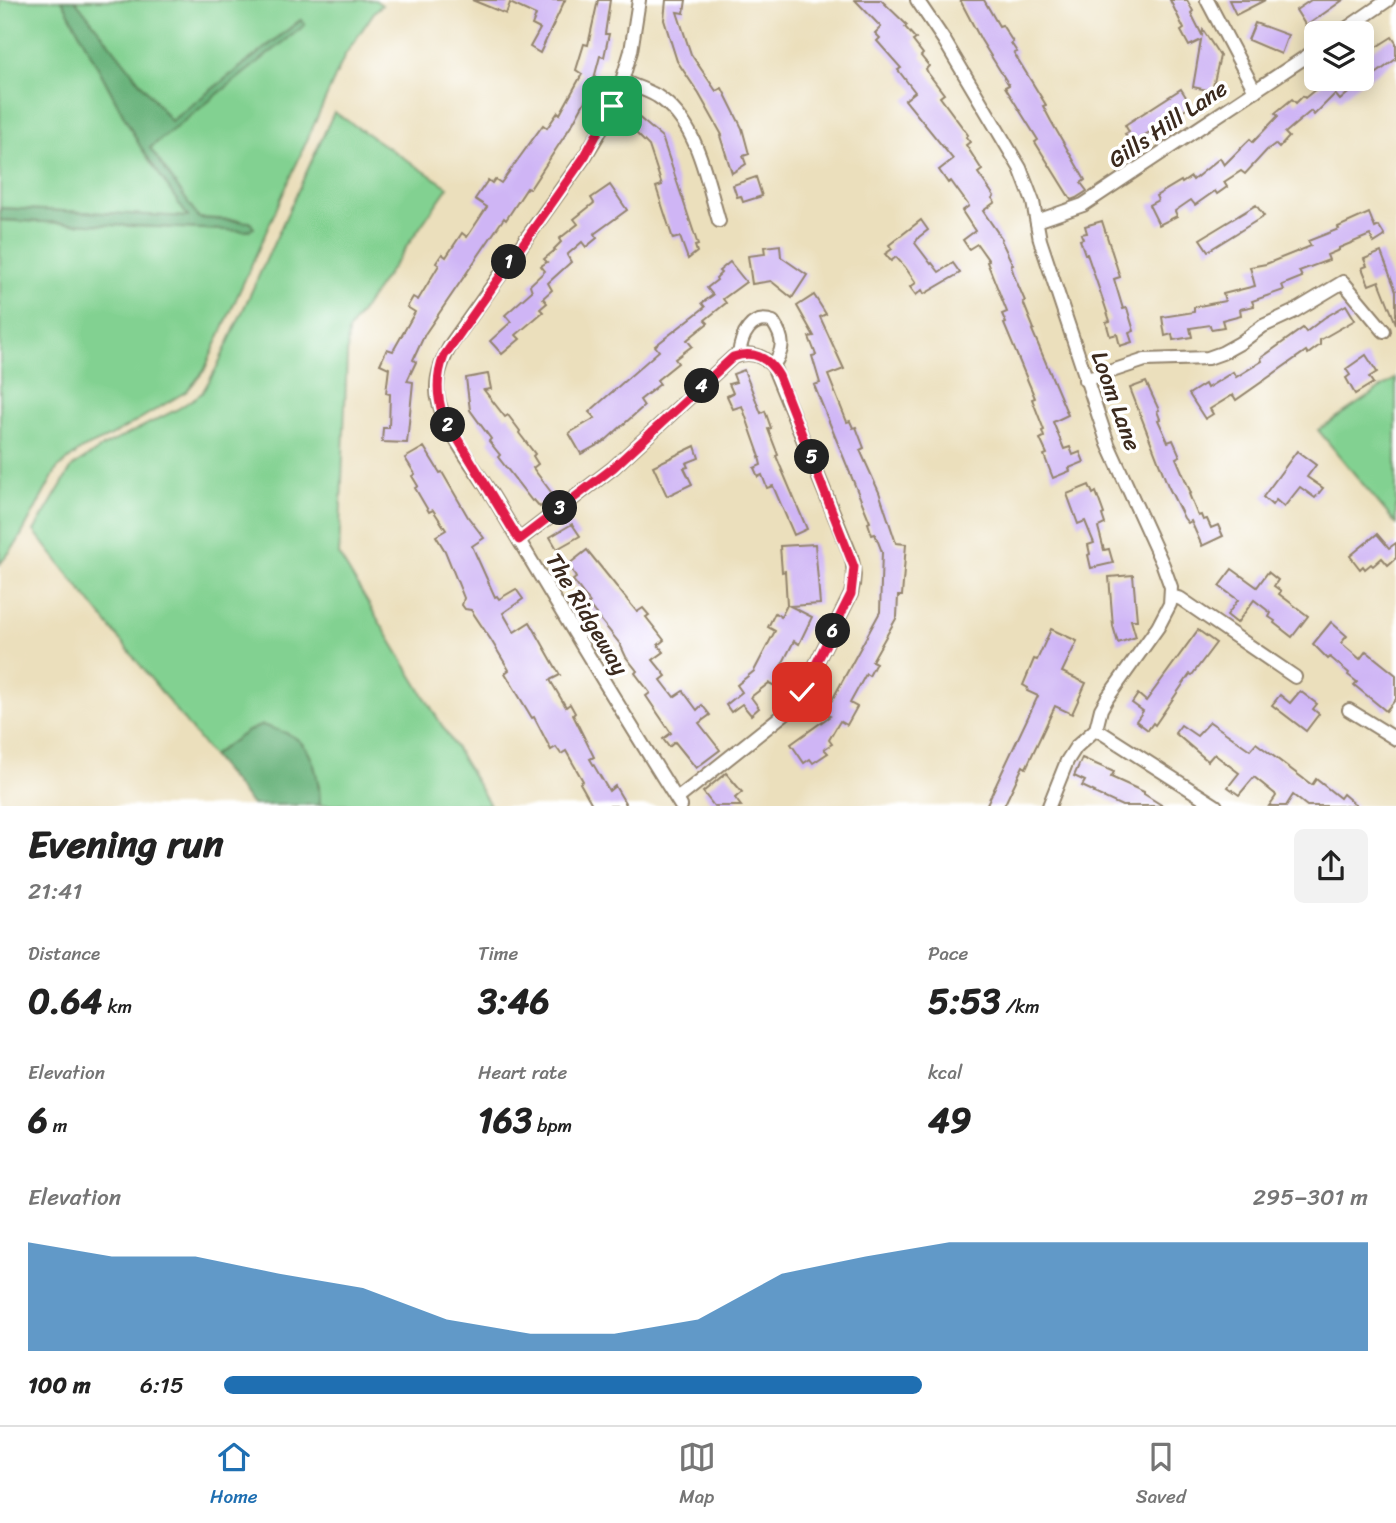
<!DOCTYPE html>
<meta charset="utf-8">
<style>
:root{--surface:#fff;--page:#f2f2f2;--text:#222;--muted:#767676;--line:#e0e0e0;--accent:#1f6fb2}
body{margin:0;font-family:Sriracha,sans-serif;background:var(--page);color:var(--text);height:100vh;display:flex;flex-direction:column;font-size:26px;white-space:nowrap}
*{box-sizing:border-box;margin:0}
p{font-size:23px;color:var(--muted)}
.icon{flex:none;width:38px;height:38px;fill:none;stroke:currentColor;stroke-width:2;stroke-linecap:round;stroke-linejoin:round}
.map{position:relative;height:806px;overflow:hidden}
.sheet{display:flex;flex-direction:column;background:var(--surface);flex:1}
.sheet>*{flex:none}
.tools{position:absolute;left:1304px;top:21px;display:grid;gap:14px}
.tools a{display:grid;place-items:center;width:70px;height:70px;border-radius:10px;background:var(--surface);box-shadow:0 4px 18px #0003;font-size:35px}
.pin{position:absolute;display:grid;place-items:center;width:60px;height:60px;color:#fff;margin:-30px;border-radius:14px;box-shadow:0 4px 10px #0006}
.km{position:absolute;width:35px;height:35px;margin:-18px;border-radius:50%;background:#222;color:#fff;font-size:19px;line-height:35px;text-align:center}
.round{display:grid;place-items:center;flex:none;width:74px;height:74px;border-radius:10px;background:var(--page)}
.headline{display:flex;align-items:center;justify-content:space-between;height:119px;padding:0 28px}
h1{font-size:38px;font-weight:800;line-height:52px}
.stats{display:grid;grid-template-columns:repeat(3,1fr);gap:10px;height:119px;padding:7px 28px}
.stats div{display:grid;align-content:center}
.stats b{font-size:35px;font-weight:800}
.stats small{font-size:19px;font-weight:400}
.stats p{font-size:19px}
.chart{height:196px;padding:14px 28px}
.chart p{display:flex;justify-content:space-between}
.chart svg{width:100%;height:126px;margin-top:7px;fill:var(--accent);opacity:.7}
ul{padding:0 28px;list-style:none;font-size:23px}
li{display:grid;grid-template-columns:112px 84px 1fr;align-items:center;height:52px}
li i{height:18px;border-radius:9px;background:var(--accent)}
.menu{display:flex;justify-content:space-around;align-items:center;height:98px;border-top:2px solid var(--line);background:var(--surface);font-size:19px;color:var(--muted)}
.menu a{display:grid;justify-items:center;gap:4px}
.menu .selected{color:var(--accent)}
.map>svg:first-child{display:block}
</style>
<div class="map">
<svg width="1396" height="806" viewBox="0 0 1396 806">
<rect width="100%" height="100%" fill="#fff"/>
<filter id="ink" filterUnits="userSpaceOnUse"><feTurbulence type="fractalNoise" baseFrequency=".0143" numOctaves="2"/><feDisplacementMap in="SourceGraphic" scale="14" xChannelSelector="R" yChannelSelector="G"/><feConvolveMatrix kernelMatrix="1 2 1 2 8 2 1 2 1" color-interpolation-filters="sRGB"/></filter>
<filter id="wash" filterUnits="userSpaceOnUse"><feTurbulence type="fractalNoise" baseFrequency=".00686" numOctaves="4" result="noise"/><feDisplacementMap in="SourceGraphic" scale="28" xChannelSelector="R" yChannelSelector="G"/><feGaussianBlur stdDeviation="1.57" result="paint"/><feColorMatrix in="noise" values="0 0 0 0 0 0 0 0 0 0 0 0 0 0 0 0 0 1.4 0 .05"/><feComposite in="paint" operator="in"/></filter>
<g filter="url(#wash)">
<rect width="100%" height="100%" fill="#ebdfbc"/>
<g fill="#82d191" stroke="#5e7e58" stroke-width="2">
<path d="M0,0H62L140,146L189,217L0,208Z"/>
<path d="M75,0H375L382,5L375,11L345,55L204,371L187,391L111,436L82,449L57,469L17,543L0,564V220L247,231L240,220L199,218L150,148L300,20L171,122Z"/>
<path d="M334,112L448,187L348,331L339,555L490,805H320L319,785L246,732L212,756L34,531L72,467L104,446L178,409L202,393L216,369Z"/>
<path d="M1396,378V524L1318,430Z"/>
</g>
<g fill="#69b37b" stroke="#526e4c" stroke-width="2">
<path d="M62,0H75L171,121L301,20L305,25L150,148L199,218L250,222L254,228L247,231L0,220V208L188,217L140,146Z"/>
<path d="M262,725C270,728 280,730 288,734C315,745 319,780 320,805H252L212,756L246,732Z"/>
</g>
<g id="blocks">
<g fill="#cfb5f5">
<path d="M472,0H565L540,53L530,47L540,29L532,25L536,15L510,3L506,14Z"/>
<path d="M598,0H610L605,34H609L604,57L600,56L591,90L573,123L530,189L527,188L506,220L504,218L425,334L413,360L416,362L407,381L413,382L407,443L382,442L383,428H389L390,394L386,393L389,368L380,364L387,349L393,351L415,312L407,307L413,297L418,300L439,265L436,263L442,254L446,257L462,233L467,237L487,207L475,199L488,180L492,183L495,179L501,183L543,125L547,128L558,112L560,114L582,74L576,70L584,44L588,45Z"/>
<path d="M666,0H686L684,13L677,12L691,54L716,91L722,88L742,128L749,154L743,156L746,164L732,173L720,136L722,135L699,94L677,61L664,20Z"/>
<path d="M855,0H881L907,25L905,27L916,39L913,41L923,54L921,56L929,66L926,69L928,73L944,94L940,97L968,135L966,137L970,142L966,145L982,170L978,173L994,196L992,198L995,202L983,211L1002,239L1001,240L1013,265L1011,266L1015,278L1025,301L1023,302L1034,329L1032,330L1068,415L1053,422L1064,449L1070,447L1073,455L1080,452L1084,462L1069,468L1070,471L1053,478L1044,455L1047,454L1040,439L1044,437L1042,431L1044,430L1032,399L1035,398L1004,324L1006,323L1002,314L1007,312L987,262L989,261L977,244L969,249L963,240L975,231L962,211L969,206L951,181L948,183L939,170L953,159L905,100L915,92L898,70L901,68L877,41L880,38L875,33L881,27Z"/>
<path d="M960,0H984L999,26L1002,25L1013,42L1011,43L1017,52L1014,53L1046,105L1043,106L1051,121L1085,180L1081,183L1087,191L1076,198L1071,200L1035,142L1038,140L1005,87L1009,85L981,40Z"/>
<path d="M1170,0H1187L1193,11L1191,13L1202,35L1203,30L1220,56L1212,91L1193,87L1201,40L1189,46L1181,31L1184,29Z"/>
<path d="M1229,0H1265L1236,15Z"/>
<path d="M1311,0H1343L1306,26L1296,10Z"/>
<path d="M1255,23L1288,35L1281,54L1248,40Z"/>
<path d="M1392,37L1396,43V59L1362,84V81L1340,100L1335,94L1314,115L1311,111L1285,133L1289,137L1279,148L1275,144L1267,150L1245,174L1241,171L1224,182L1227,187L1217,194L1215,191L1195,205L1191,200L1175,211L1177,216L1159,225L1149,205L1158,200L1156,196L1181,181L1182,183L1191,177L1193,180L1220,158L1224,165L1250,139L1253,142L1278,116L1275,113L1292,99L1296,103L1303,96L1305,98L1328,79H1362V56Z"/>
<path d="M1181,89L1191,105L1131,144L1125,134L1129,132L1125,125Z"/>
<path d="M636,115L662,137L698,245L695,246L697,252L688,259L680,237L673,239L656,187L662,185L649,146L627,124Z"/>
<path d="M756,177L762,196L743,202L741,196L737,197L733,185Z"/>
<path d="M610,185L627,210L594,234L597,238L586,247L582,242L567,255L571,262L548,283L552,290L543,298L547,303L540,309L543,312L516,335L520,339L502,354L490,341L511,322L505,315L532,291L530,285L545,271L541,266L547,262L544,259L555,250L554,249L561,242L559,239L578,224L574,219L594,203L591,198Z"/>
<path d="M1256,205L1264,216L1208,251L1200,239Z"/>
<path d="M1369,213L1375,228L1379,226L1385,236L1374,243L1370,235L1339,248V250L1327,255L1329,260L1299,271L1302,277L1282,285L1284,290L1252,301L1254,306L1240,309L1241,315L1222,320L1224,327L1211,329L1210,325L1190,328L1192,337L1173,340L1172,334L1165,336L1162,317L1194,312V307L1225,301L1223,294L1255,286L1250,267L1266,264L1311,246L1308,241L1339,229L1338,227Z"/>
<path d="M921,220L928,230L919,237L915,243L931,264L932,263L939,272L953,263L960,273L924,294L922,290L916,295L910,287L916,283L905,267L896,257L891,261L885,254L892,249L889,245Z"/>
<path d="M1102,221L1120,277L1114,279L1123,309L1127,308L1134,331L1129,333L1132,342L1120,346L1117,334L1110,336L1106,322L1110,321L1103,300L1087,254H1085L1080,240L1083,239L1081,234L1087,233L1085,226Z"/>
<path d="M780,245L781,257L807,275L792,298L771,281L752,284L748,256L765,254L764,247Z"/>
<path d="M1381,252L1396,291V324L1379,281L1369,285L1362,268L1367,266L1364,259Z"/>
<path d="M730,262L746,282L723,299L726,303L705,320L708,323L687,340L692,346L675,359L678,363L657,380L660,384L640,400L644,406L605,441L581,454L569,433L595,418L589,412L659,351L655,346L705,307L702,303L713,295L707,288L717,280L716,278L721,273L719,271Z"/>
<path d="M814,295L826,314L820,317L844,369L828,375L847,422L850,421L853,428L856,427L864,448L860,450L879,492L896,543L906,544L902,596H898L897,617L872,661L876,663L869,676L866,674L850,703L857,707L847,725L840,721L829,740L832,744L824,749L828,753L813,763L810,759L804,763L791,744L830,716L825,713L880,612L882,552L875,534L872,535L868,523L870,522L814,385L820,383L812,356L816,355L809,337L814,336L797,306Z"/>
<path d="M1346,305L1355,320L1320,340V345L1308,354L1306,351L1236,400L1233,395L1210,409L1213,414L1205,419L1189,394L1205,384L1207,388L1233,372L1236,377L1262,361L1261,358L1303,328L1306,332L1324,318Z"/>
<path d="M1366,355L1377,372L1369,377L1373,383L1355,394L1346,378L1350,375L1346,369Z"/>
<path d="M744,370L761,413L765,411L771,428L768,429L778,455L776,456L807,529L794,535L773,486L767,488L762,475L758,477L754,468L761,465L759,457H760L742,406L733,409L727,396L733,393L729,384L736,382L733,374Z"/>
<path d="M488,374L491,389L484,390L505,417L508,415L520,431L519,433L535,454L533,456L538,464L533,468L554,496L540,507L534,500L532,501L498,457L500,455L489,441L491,439L470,410L466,378Z"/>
<path d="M1146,382L1159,410L1157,411L1160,419L1158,420L1168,442L1173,440L1180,456L1176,458L1191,493L1189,494L1198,516L1201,515L1203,520L1207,519L1211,528L1218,525L1223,536L1202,546L1191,521L1188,523L1184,518L1168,486L1130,388Z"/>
<path d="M695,446L699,458L686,463L688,467L684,468L692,484L667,496L653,466Z"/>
<path d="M424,447L440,473L442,472L468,517L484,538L472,546L495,597L497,596L499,599L516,589L523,599L503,613L514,632L530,622L560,675L550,680L566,707L570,704L575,713L573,715L594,757L590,759L609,791L615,786L627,806H593L580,783L583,781L566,751L561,754L556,747L551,750L534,717L532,718L505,673L509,670L491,640L471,610L465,609L462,605L464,598L445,551L436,536L446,530L433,510L429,512L415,488L418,486L412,476L415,474L405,458Z"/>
<path d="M1297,451L1316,465L1307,477L1323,488L1315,498L1300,487L1284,507L1276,500L1272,505L1263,497Z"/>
<path d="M1089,485L1093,494L1096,492L1104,514L1102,515L1105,524L1098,527L1104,550L1109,549L1113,563L1091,568L1088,555L1090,554L1088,545L1094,543L1085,521L1078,524L1067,494Z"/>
<path d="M572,524L580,536L557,549L550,537Z"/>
<path d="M1377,534L1389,548L1396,543V558L1388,565L1382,558L1373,566L1371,564L1365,569L1363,566L1360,569L1350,556Z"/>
<path d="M815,544L820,604L790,606L812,617L799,644L794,641L777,674L782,677L777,687L769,683L751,697L759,708L751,715L742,704L731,712L726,705L742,692L737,685L754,671L775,631L768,627L775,613L781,617L787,605L785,571L782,572L780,546Z"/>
<path d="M587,550L637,612L643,608L649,615L646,617L664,640L658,645L664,652L653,660L666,676L661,680L674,697L683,691L697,710L702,705L710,715L699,723L720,750L696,768L675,742L669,747L663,739L671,733L646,696L650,693L635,673L637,671L626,657L620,644L588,604L590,603L573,580L576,578L569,564Z"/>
<path d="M1232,569L1257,587L1268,572L1278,580L1274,586L1281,591L1279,594L1308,616L1292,637L1274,623L1275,621L1269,617L1271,613L1254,600L1237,623L1227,615L1238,600L1219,586Z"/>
<path d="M1133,575L1137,620H1131L1136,637L1118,643L1113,626L1109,577Z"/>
<path d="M1331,622L1347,636L1341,643L1360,659L1366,651L1396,675V699L1386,711L1354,685L1357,682L1348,675L1349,673L1330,657L1328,659L1313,644Z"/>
<path d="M1051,629L1077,641L1062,672L1086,683L1072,714L1055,706L1026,768L1023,766L1004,806H986L1038,696L1027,691L1028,688L1023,685L1034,659L1037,660Z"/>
<path d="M1198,630L1216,643L1192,675L1190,674L1155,725L1153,723L1148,730L1136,721L1143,711L1132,703L1138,694L1146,701Z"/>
<path d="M1300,691L1317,704L1313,709L1319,714L1306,731L1272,705L1280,695L1290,703Z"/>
<path d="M1210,722L1250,750L1256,743L1312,785L1316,779L1340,798L1343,794L1357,806H1307L1293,795L1286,806H1269L1276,796L1275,794L1254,777L1239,795L1228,787L1239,773L1214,754L1208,761L1175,733L1181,725L1197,736Z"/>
<path d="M1082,758L1114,772L1111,777L1144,792V794L1163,806H1122L1094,793L1095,792L1082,786L1085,781L1074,776Z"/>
<path d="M726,773L742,792L735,798L741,806H714L703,792Z"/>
</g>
</g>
</g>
<g filter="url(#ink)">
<use href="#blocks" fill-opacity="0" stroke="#93846d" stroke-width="2"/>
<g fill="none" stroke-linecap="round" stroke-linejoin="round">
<defs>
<g id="street">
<path d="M639,0L631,51L622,81L599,133L585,156L452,343C441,361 433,382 439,403C448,436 481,475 498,505C558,606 618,706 681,806"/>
<path d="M917,0L944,40L1020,168L1033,202L1040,240L1108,444L1163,565L1171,587L1170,604L1158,627L1108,697L1101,709L1096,729L1076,747L1067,761L1049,806"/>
<path d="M1207,0L1255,91"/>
<path d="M1340,33L1388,0"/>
<path d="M622,81C634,86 647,90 657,96C698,122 706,179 719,221"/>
<path d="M1037,221L1083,205L1316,50"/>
<path d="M739,355C741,336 751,314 773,322C785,340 784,349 773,366"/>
<path d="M1085,380L1145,360L1208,358L1222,353L1240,343L1263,326L1293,312L1343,282L1384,331"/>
<path d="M519,540L613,468L733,357C749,351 761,354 773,366L851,556C855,569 855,580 851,594L802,692L789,710L677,799"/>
<path d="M1171,596L1181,599L1295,677"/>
<path d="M1349,710L1396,739"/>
<path d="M1096,729L1216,806"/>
</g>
</defs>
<use href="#street" stroke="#93846d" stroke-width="16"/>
<use href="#street" stroke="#fff" stroke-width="12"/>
</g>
</g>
<g fill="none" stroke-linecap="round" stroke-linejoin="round" filter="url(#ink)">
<defs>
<path id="route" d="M612,106L585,156L444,356C436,376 436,394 443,415L519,540L613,468L733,357C754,350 768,357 779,376L854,567L851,594L802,692"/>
</defs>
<use href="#route" stroke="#fff" stroke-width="14"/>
<use href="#route" stroke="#e11d48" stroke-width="9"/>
</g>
<g text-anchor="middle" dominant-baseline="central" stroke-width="7" stroke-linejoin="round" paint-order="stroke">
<g font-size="23" fill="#3b2a1e" stroke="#fff">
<text transform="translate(1168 124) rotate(-34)">Gills Hill Lane</text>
<text transform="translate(1116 401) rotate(70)">Loom Lane</text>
<text transform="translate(587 614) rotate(59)">The Ridgeway</text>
</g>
</g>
</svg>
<div class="tools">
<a><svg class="icon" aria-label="layers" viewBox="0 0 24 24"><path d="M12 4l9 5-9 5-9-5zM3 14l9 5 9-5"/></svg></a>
</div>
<div class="pin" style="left:612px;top:106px;background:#1e9e55"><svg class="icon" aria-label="arrive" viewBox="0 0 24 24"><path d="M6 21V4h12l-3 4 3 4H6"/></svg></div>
<div class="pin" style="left:802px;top:692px;background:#d93025"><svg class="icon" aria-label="check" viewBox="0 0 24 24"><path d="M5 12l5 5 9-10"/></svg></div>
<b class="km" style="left:509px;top:262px">1</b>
<b class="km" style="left:448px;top:425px">2</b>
<b class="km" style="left:560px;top:508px">3</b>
<b class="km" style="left:702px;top:386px">4</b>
<b class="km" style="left:812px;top:457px">5</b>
<b class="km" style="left:833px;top:631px">6</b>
</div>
<section class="sheet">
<div class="headline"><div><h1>Evening run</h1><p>21:41</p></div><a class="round"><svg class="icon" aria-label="share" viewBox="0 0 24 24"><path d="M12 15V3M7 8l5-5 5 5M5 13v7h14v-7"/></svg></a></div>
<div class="stats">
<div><p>Distance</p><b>0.64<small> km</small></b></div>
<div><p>Time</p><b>3:46</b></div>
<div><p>Pace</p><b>5:53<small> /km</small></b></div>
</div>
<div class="stats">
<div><p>Elevation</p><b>6<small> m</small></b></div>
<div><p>Heart rate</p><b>163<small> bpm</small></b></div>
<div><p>kcal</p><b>49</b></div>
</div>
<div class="chart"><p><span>Elevation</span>295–301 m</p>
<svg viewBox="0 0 160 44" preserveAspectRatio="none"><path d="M0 44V6L10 11L20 11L30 17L40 22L50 33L60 38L70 38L80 33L90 17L100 11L110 6L120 6L130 6L140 6L150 6L160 6V44z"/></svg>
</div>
<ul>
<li><b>100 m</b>6:15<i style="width:61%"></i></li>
</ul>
</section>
<nav class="menu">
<a class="selected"><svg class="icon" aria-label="home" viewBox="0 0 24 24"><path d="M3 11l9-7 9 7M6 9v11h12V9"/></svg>Home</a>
<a><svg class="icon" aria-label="map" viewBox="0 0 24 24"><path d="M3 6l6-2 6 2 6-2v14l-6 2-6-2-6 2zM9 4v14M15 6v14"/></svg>Map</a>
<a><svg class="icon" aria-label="saved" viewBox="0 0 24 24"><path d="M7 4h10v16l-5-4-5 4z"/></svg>Saved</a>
</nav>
